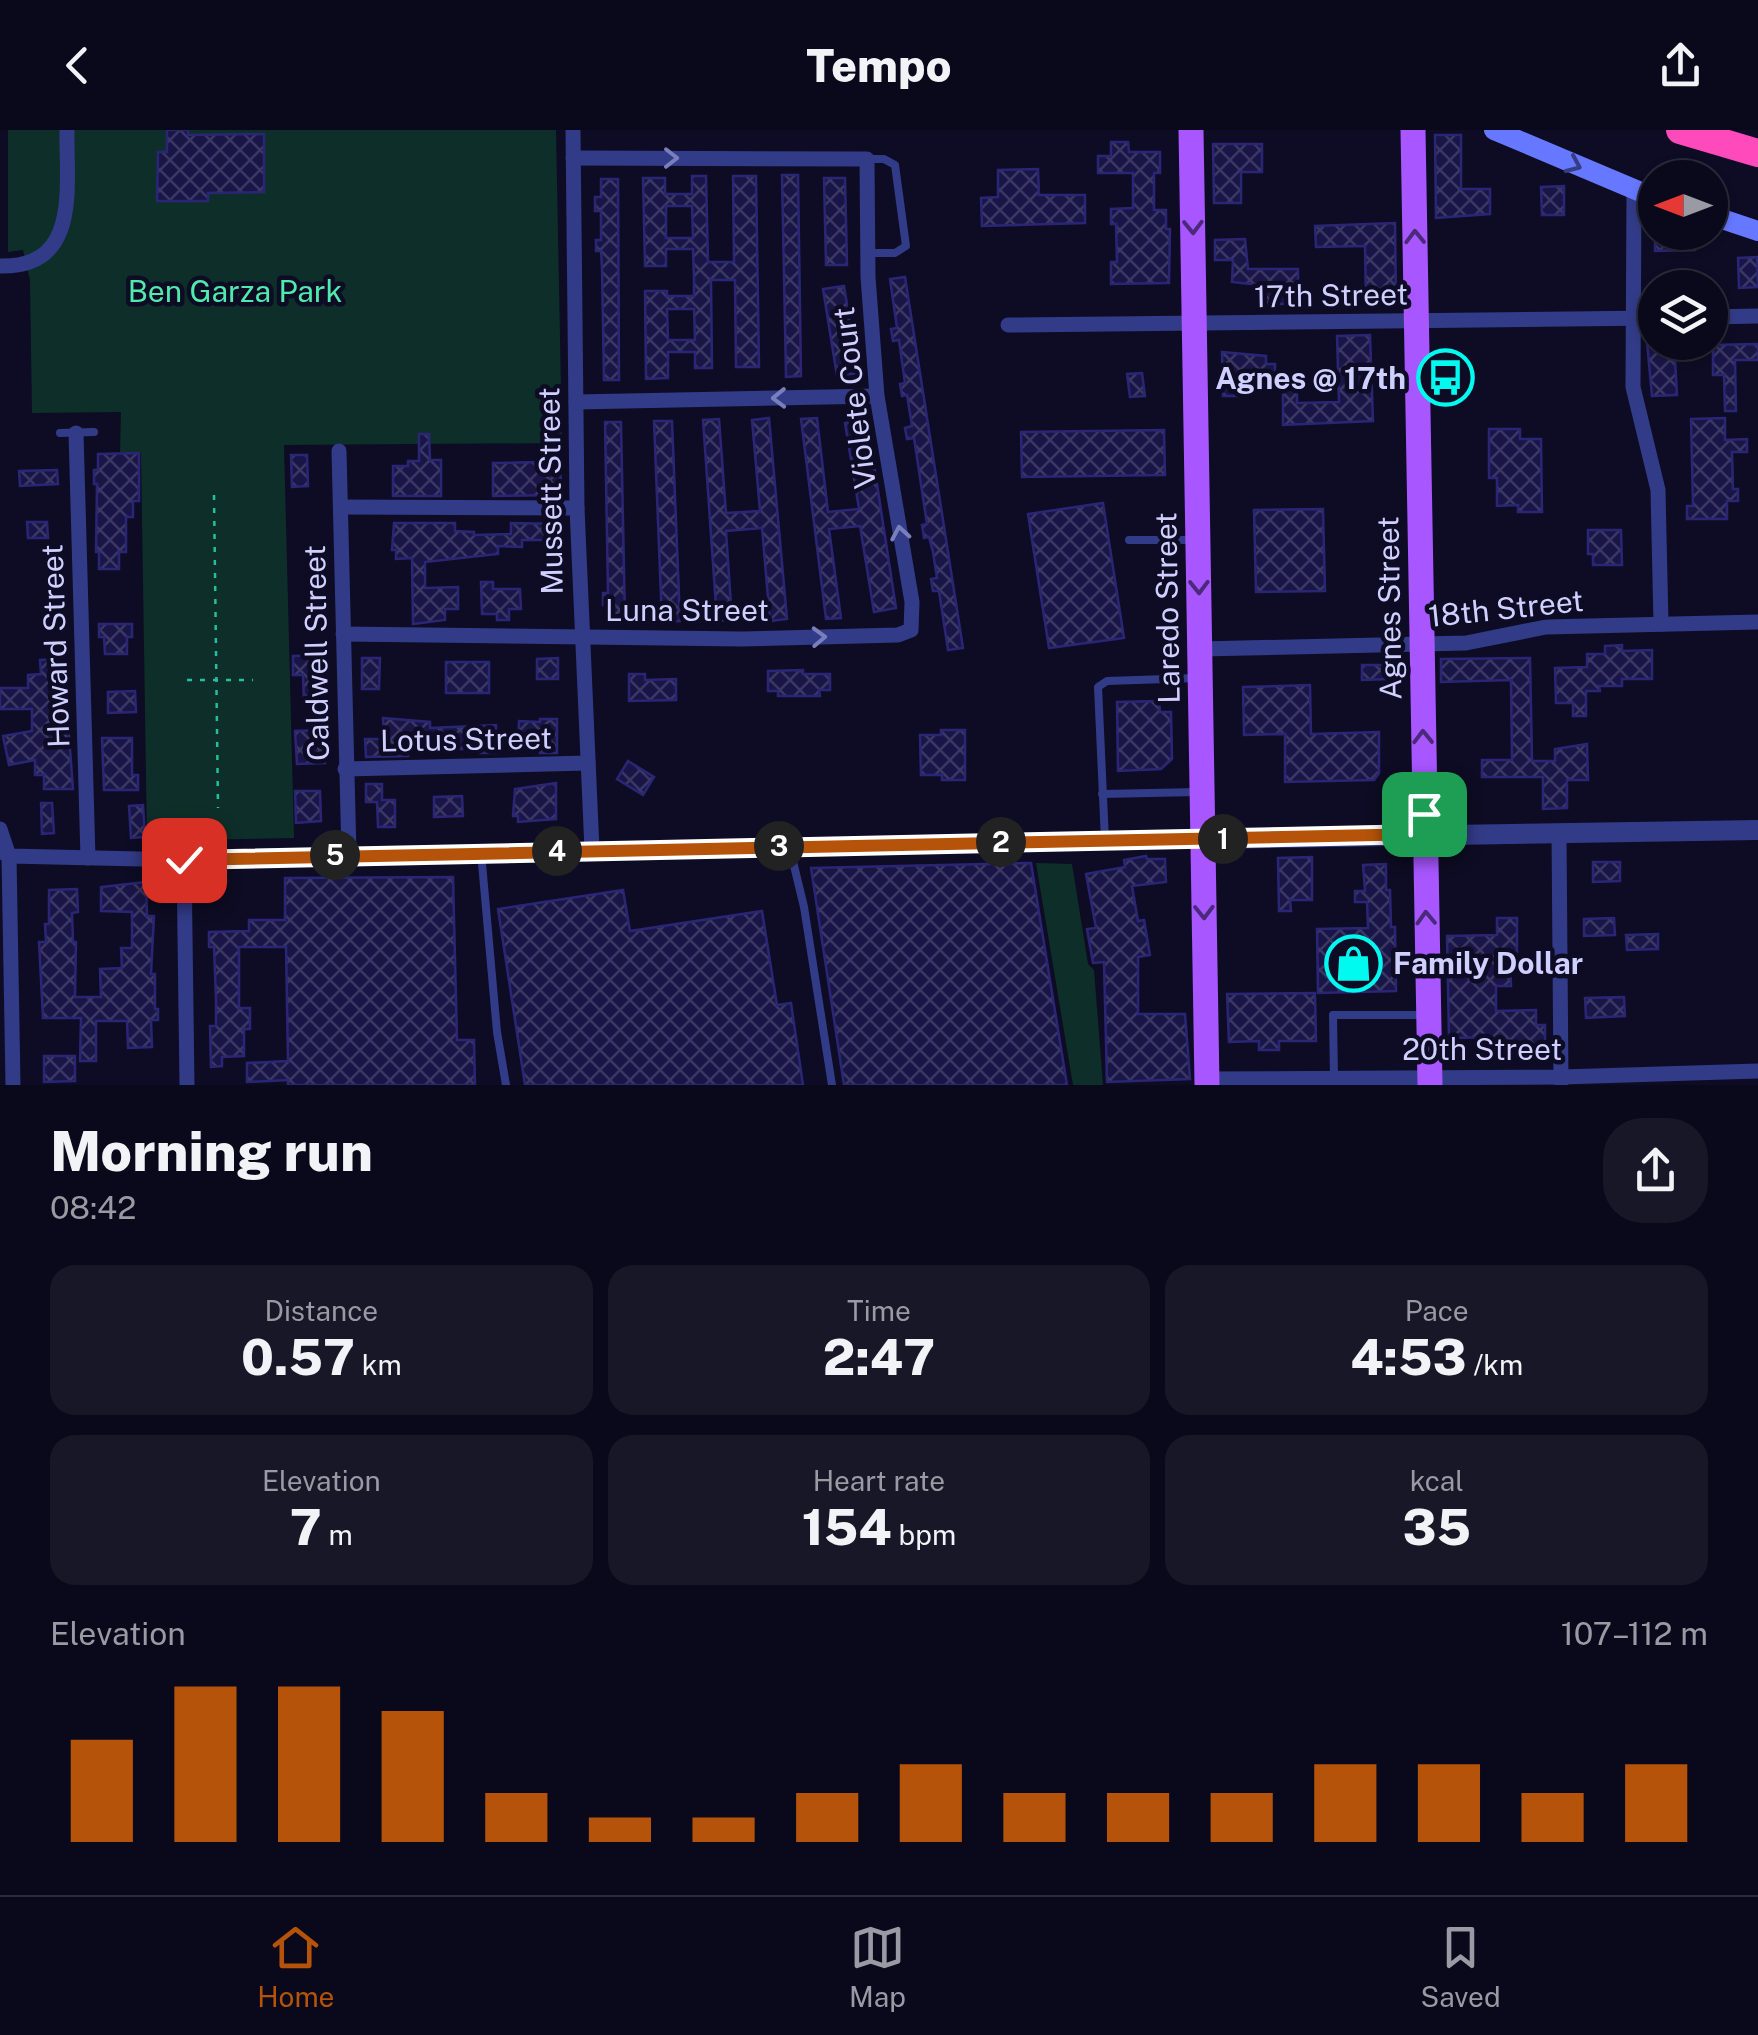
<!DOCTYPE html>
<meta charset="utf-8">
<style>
:root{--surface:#0a091b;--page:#181728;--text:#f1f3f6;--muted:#999aa3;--line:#2a2a3a;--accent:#b45309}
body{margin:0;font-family:"Public Sans",sans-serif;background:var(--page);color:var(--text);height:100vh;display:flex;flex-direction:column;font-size:38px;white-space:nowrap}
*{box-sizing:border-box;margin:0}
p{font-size:32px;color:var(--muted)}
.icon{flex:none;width:55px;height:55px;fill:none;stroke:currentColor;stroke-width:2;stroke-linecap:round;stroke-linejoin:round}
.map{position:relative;height:955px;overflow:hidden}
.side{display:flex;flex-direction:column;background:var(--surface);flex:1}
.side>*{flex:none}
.needle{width:65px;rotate:270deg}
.controls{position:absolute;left:1638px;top:30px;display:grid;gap:20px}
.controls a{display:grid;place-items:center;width:90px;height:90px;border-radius:50%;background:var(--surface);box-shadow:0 2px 8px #0004,0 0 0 2px var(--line);font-size:50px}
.pin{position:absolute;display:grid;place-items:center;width:85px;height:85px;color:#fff;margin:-42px;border-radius:20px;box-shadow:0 5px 15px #0006}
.km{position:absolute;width:50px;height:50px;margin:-25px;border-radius:50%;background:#222;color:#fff;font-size:28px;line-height:50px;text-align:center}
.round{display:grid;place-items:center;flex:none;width:105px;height:105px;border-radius:40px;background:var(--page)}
.summary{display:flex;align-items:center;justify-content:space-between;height:170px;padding:0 50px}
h1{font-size:55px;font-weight:800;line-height:75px}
.stats{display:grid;grid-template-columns:repeat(3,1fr);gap:15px;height:170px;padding:10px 50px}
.stats div{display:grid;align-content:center;border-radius:25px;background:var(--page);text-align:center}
.stats b{font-size:50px;font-weight:800}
.stats small{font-size:28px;font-weight:400}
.stats p{font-size:28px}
.chart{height:280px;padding:20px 50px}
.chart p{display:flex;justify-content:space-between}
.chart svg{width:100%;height:180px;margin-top:10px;stroke:var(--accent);stroke-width:6}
header{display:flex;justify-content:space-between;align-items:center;height:130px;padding:0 50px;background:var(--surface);font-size:45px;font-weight:800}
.dock{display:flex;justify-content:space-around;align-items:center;height:140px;border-top:2px solid var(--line);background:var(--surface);font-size:28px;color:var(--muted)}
.dock a{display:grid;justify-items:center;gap:5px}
.dock .current{color:var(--accent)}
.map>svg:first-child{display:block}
</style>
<header><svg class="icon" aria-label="back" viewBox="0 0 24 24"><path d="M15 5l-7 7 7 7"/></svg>Tempo<svg class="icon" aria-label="share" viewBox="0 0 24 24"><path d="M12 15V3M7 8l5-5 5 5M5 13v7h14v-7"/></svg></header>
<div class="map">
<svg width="1758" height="955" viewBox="0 0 1758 955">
<defs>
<pattern id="building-cross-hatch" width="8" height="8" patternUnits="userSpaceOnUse" patternTransform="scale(2.5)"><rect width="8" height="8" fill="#191647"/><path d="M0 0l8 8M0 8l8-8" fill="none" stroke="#393763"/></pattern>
</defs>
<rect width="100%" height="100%" fill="#0d0c24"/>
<g fill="#0e2f29">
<path d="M8,0H556L562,313L284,315L294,708L147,711L141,322H120L121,282L32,283L30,150L23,120L8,122Z"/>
<path d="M1036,733L1072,734L1088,834L1094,840L1103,955H1073Z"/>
</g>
<g fill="url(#building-cross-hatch)" stroke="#2a2675" stroke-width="2.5" fill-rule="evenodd">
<path d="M167,0H188V5L264,4V62L208,63V71H157L158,22H167Z"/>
<path d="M1435,5H1461V59H1490V84L1436,88Z"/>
<path d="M1111,12H1128L1129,22H1160V43H1154V80H1166V99H1170L1169,153L1111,154V132H1117L1116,94H1111V79L1133,78V43H1098V26H1111Z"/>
<path d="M1213,14H1262V42H1241V73H1214Z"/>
<path d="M1038,39L1039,65H1085V93L982,96L981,68L998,67V40Z"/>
<path d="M782,45H798L801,246L786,247Z"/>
<path d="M692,46H706L708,132H734L733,46H756L759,237H736L735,150H711L712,238H695V222H668V248L646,249L645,161H667V166H694V149L693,119H666V136H645L643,48H665V64H692ZM666,76H692L693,108H666ZM667,179H694L695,210H668Z"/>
<path d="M824,48H845L847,135H826Z"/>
<path d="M601,49H618L619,250H604L602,138L601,121H596V110H601V81H595V67H601Z"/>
<path d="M1564,56V85H1542L1541,57Z"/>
<path d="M1395,93L1396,174H1366L1365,116L1316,117L1315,96Z"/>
<path d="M1655,108H1695V120L1655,121Z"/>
<path d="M1245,109L1248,139H1298V173L1260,175L1259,155L1232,152L1233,130H1215V110Z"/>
<path d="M1757,127L1758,157L1739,158L1738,128Z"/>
<path d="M905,147L963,518L948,520L939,461H933L931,449L937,448L933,422L929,407L924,408L922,395L927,394L914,308L907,309L905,298L912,296L907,265L902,266L900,254L905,253L899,210L893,211L891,199L897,198L890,149Z"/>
<path d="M844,156L858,243L837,246L823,159Z"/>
<path d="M1370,205L1373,291L1283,295V254H1297V273L1339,272L1337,206Z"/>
<path d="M1647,212H1674L1677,265L1652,266Z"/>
<path d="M1758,214V230H1735L1736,281H1725L1724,245H1713V215Z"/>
<path d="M1222,222L1266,226V234H1275V253L1241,254L1242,266H1223Z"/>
<path d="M1142,243L1145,266L1130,267L1127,244Z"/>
<path d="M769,288L787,489L770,491L762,398L726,401L732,490L717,491L703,290L719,289L726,383L760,381L752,290Z"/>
<path d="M817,288L828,382L859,379L845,293L867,289L896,478L874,482L860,396L829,399L841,488L826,489L801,289Z"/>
<path d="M1725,288V310L1747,309V322H1732L1733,359H1738V371H1727V389H1687V376H1693L1691,289Z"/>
<path d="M654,291H672L680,491L662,492Z"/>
<path d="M605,292H621L625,491H608V475H603V463H608Z"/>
<path d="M1489,299H1520V309H1541L1542,382H1518V375L1497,376V348H1489Z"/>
<path d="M1164,300L1165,345L1022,347L1021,302Z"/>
<path d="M419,304H429L430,330H441V366H393V336H408V331H419Z"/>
<path d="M139,323V371H133V387H126V422H119V439H99V422H96L97,354H94V340H98V324Z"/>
<path d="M540,324H560L561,365L493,366V333L540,332Z"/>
<path d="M291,325H307L308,356L292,357Z"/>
<path d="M57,340L58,354L20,356L19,341Z"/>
<path d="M1103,373L1124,508L1049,518L1028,384Z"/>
<path d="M1323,379L1325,461L1256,462L1254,380Z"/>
<path d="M27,392H47L48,408H28Z"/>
<path d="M394,393H455V401L474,402V405L511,404V393L559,394V410H522V417L498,416V424L425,432V458L458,457V479H445V490L413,494L412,428L396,429V420H392Z"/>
<path d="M1588,400H1621L1622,435H1593V424H1588Z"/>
<path d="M481,452H493V459H520L521,479H509V490H497V484H482Z"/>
<path d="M99,494H132V507H127V524H105L104,507H99Z"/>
<path d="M1622,515V521L1652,520V549H1622V556H1599L1600,561H1586V586H1573V573H1556L1555,538L1587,537V524H1605V516Z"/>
<path d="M320,525L321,574L304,573L303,545H293V526Z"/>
<path d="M362,528H380L379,559H362Z"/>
<path d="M558,528V549H537V529Z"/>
<path d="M1530,528L1532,631H1555V619L1587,614L1588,650H1567V678L1543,679V647H1482V630H1512L1511,550L1441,552V529Z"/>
<path d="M64,529V579H67L73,659H44V645H35V630L9,635L3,606L32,601V579H0V558H28V545L41,544L40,530Z"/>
<rect x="446" y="532" width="43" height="31"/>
<path d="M1362,535H1389V549L1362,550Z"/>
<path d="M803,540V544H830V560H819L820,566H778V561H768V541Z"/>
<path d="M629,544H645V550L676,549V570L629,571Z"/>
<path d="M1310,555L1311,604L1379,602V643L1374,650L1285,652V604L1244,605L1243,557Z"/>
<path d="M135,561L136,582L108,583V562Z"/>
<path d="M1159,571L1160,582H1171L1172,629L1161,639L1118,641L1117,572Z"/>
<path d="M383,588L430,592V598L496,595V623H479V619H407L408,626L366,627L365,609H384Z"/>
<path d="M540,589H557V623H540V618L518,617L519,591L540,592Z"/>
<path d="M323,600L325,633L297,634L295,601Z"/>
<path d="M941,600H965V650H942V645H921L920,605H941Z"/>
<path d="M102,608H132V645H138V660H104Z"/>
<path d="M628,631L654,647L643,665L617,649Z"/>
<path d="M556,653V689L518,692V686H513L515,659Z"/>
<path d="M366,654H382V670H395V697H378L377,672H366Z"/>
<path d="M295,661H320L321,691L296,693Z"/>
<path d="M462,666L463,686L434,687V667Z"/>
<path d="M41,673H52L54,703L42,704Z"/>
<path d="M143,675L145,707L131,708L129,676Z"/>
<path d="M1146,726L1147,729H1165L1166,752L1132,756L1138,791L1144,790L1150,825L1138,827V884H1185L1190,949L1107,952L1104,832L1093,833L1087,799L1096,798L1086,744L1125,737L1124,730Z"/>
<path d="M1312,727V770H1290L1291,781H1279L1278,728Z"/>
<path d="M1593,732H1620V751L1593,752Z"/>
<path d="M1031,733L1067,955H844L811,738Z"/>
<path d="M1386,734V760H1390L1391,797H1395L1396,861L1318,863L1317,799L1368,798L1367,772H1355V761H1365L1363,735Z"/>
<path d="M453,747L457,910H474L475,955H288V950L247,952V933L288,931L286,817H239V878H250V899H244V926L222,927V936L211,937L210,896H216V870L214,817H209V802L249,801V790H285V748Z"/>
<path d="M146,752L147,786H154L151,844H155V879H158V890H151L152,917L128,918L127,891H96V931H80L81,888H43L39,812H46L45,794H49V760L77,759L78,782L72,783L73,812H76L75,867H101L100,839L122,838L121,818H132V782L101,781V757Z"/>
<path d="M623,760L630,801L762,781L777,875L791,873L803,955H525L498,779Z"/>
<path d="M1497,788H1517V822H1510L1511,856H1496V881L1536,880V895H1545V925L1502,926V907L1449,908L1447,806L1497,805Z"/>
<path d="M1614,788L1615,805L1584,806V789Z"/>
<path d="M1658,804V819L1627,820L1626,805Z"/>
<path d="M1315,863L1316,911H1279V920H1259V911L1229,912L1227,864Z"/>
<path d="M1624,867L1625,886L1586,888L1585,868Z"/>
<path d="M44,926H75V951L44,952Z"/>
</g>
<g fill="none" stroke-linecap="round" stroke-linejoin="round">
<g stroke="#23bf9f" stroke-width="2.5" stroke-dasharray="5 8" stroke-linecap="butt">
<path d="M214,365L218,678"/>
<path d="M187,550H253"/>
</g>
<g stroke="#323b87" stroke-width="8">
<path d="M867,29H884L895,35L906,116L895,123H868"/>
<path d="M60,303L94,302"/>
<path d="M1129,410H1194"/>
<path d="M1102,664L1198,662"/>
<path d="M1105,710L1098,557L1107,551L1196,548"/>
<path d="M790,719L804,777L832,955"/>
<path d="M481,722L497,902L506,955"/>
<path d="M1334,947L1333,885H1424"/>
</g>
<g stroke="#323b87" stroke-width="15">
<path d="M573,0L577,378L592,720"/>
<path d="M1634,61L1633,257L1658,360L1661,494"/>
<path d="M0,136C81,138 66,57 67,0"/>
<path d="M1710,187L1758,186"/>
<path d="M1008,195L1655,188"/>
<path d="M576,272L877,266"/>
<path d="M76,303L88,728"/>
<path d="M339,321L349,725"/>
<path d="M341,377L577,378"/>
<path d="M343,504L742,509L898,505L911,500L912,472L877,266L868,147L867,29L573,28"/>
<path d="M1200,519L1466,513L1546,497L1758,492"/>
<path d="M345,639L588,633"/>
<path d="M0,699L9,726L13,955"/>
<path d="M1559,702L1561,953"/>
<path d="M0,721L9,726L184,730L1203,709"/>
<path d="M184,730L187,955"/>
<path d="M1206,949L1561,947L1758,941"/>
</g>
<path stroke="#323b87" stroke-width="20" d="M1203,709L1758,700"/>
<g stroke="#6678ff" stroke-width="20">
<path d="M1494,0L1655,68"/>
<path d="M1710,85L1758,101"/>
</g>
<g stroke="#a856ff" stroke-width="25">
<path d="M1191,0L1207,955"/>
<path d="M1413,0L1430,955"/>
</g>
<path stroke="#ff4abb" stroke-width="28" d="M1680,0L1758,23"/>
</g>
<defs><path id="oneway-chevron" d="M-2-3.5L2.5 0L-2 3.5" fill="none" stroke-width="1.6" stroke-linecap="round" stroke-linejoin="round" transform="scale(2.5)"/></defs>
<g stroke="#797ebd">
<use href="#oneway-chevron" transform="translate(671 28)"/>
<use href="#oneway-chevron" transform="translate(779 268) rotate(179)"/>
<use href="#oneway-chevron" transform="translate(900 403) rotate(-100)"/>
<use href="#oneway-chevron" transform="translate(819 507) rotate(-2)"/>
</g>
<use stroke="#353d87" href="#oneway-chevron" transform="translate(1574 35) rotate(24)"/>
<g stroke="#4b2a7c">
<use href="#oneway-chevron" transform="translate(1193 97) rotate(89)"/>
<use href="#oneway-chevron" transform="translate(1415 107) rotate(-91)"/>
<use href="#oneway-chevron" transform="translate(1199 457) rotate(89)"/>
<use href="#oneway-chevron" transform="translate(1423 607) rotate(-91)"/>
<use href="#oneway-chevron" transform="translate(1204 782) rotate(89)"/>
<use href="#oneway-chevron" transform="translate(1426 788) rotate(-92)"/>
</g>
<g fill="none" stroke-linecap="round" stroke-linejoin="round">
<defs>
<path id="route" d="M184,730L1424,704V684"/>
</defs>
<use href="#route" stroke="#fff" stroke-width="20"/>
<use href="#route" stroke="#b45309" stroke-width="12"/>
</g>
<defs>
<symbol id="bus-ring" viewBox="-11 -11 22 22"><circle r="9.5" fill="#0d0c24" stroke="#00faef" stroke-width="1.5"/><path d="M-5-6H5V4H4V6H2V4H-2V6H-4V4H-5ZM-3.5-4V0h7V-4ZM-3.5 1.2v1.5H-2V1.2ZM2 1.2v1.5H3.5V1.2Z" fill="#00faef"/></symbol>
<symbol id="shop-ring" viewBox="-11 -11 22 22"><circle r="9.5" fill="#0d0c24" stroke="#00faef" stroke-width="1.5"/><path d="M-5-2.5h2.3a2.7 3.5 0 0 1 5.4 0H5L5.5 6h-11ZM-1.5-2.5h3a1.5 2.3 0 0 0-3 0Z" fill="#00faef"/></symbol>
</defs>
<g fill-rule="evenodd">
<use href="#bus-ring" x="1414" y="216" width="63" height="63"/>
<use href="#shop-ring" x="1322" y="802" width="63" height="63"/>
</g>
<g text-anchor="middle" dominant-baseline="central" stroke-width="9" stroke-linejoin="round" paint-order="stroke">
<g font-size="30" fill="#50eaad" stroke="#0d0c24">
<text x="235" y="161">Ben Garza Park</text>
</g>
<g font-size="30" fill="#cfd0ff" stroke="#0d0c24">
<text transform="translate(1331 165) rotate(-1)">17th Street</text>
<text transform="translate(854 268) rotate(-97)">Violete Court</text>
<text transform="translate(550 361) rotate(-91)">Mussett Street</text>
<text transform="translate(1167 478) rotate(-91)">Laredo Street</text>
<text transform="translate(1389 478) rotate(-91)">Agnes Street</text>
<text transform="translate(1506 478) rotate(-6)">18th Street</text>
<text x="687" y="480">Luna Street</text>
<text transform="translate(55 516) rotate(-92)">Howard Street</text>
<text transform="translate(316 523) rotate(-91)">Caldwell Street</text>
<text transform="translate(466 609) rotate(-1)">Lotus Street</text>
<text x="1482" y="919">20th Street</text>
</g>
<g font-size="30" font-weight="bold" fill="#cfd0ff" stroke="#0d0c24" text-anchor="end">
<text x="1406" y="248">Agnes @ 17th</text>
<text x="1393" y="833" text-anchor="start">Family Dollar</text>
</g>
</g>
</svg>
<div class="controls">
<a><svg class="needle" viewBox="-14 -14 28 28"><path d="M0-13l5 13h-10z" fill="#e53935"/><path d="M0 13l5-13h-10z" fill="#999aa3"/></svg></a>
<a><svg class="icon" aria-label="layers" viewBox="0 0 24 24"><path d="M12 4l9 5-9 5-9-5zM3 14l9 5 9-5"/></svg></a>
</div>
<div class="pin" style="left:1424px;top:684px;background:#1e9e55"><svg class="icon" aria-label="arrive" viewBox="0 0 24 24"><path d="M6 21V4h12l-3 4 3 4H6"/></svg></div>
<div class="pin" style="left:184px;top:730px;background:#d93025"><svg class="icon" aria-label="check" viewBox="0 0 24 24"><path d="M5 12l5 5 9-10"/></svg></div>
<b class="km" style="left:1223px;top:709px">1</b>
<b class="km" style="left:1001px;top:712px">2</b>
<b class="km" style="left:779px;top:716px">3</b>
<b class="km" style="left:557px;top:721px">4</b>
<b class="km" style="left:335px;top:725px">5</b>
</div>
<section class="side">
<div class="summary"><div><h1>Morning run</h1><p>08:42</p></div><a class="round"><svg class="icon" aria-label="share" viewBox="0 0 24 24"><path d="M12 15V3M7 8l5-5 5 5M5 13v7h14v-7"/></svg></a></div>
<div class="stats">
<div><p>Distance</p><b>0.57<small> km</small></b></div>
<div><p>Time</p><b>2:47</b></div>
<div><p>Pace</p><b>4:53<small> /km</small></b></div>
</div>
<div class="stats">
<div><p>Elevation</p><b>7<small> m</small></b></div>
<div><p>Heart rate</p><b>154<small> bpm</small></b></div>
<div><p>kcal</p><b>35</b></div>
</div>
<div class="chart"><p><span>Elevation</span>107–112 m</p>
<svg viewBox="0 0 160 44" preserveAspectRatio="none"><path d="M5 44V19M15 44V6M25 44V6M35 44V12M45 44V32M55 44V38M65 44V38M75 44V32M85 44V25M95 44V32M105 44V32M115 44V32M125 44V25M135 44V25M145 44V32M155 44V25"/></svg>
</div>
</section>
<nav class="dock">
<a class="current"><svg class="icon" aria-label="home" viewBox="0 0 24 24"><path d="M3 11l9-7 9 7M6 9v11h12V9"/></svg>Home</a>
<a><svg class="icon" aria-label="map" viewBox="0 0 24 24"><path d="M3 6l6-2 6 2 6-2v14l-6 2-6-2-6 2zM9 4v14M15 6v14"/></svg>Map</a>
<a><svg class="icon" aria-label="saved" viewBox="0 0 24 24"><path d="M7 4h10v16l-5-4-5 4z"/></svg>Saved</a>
</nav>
